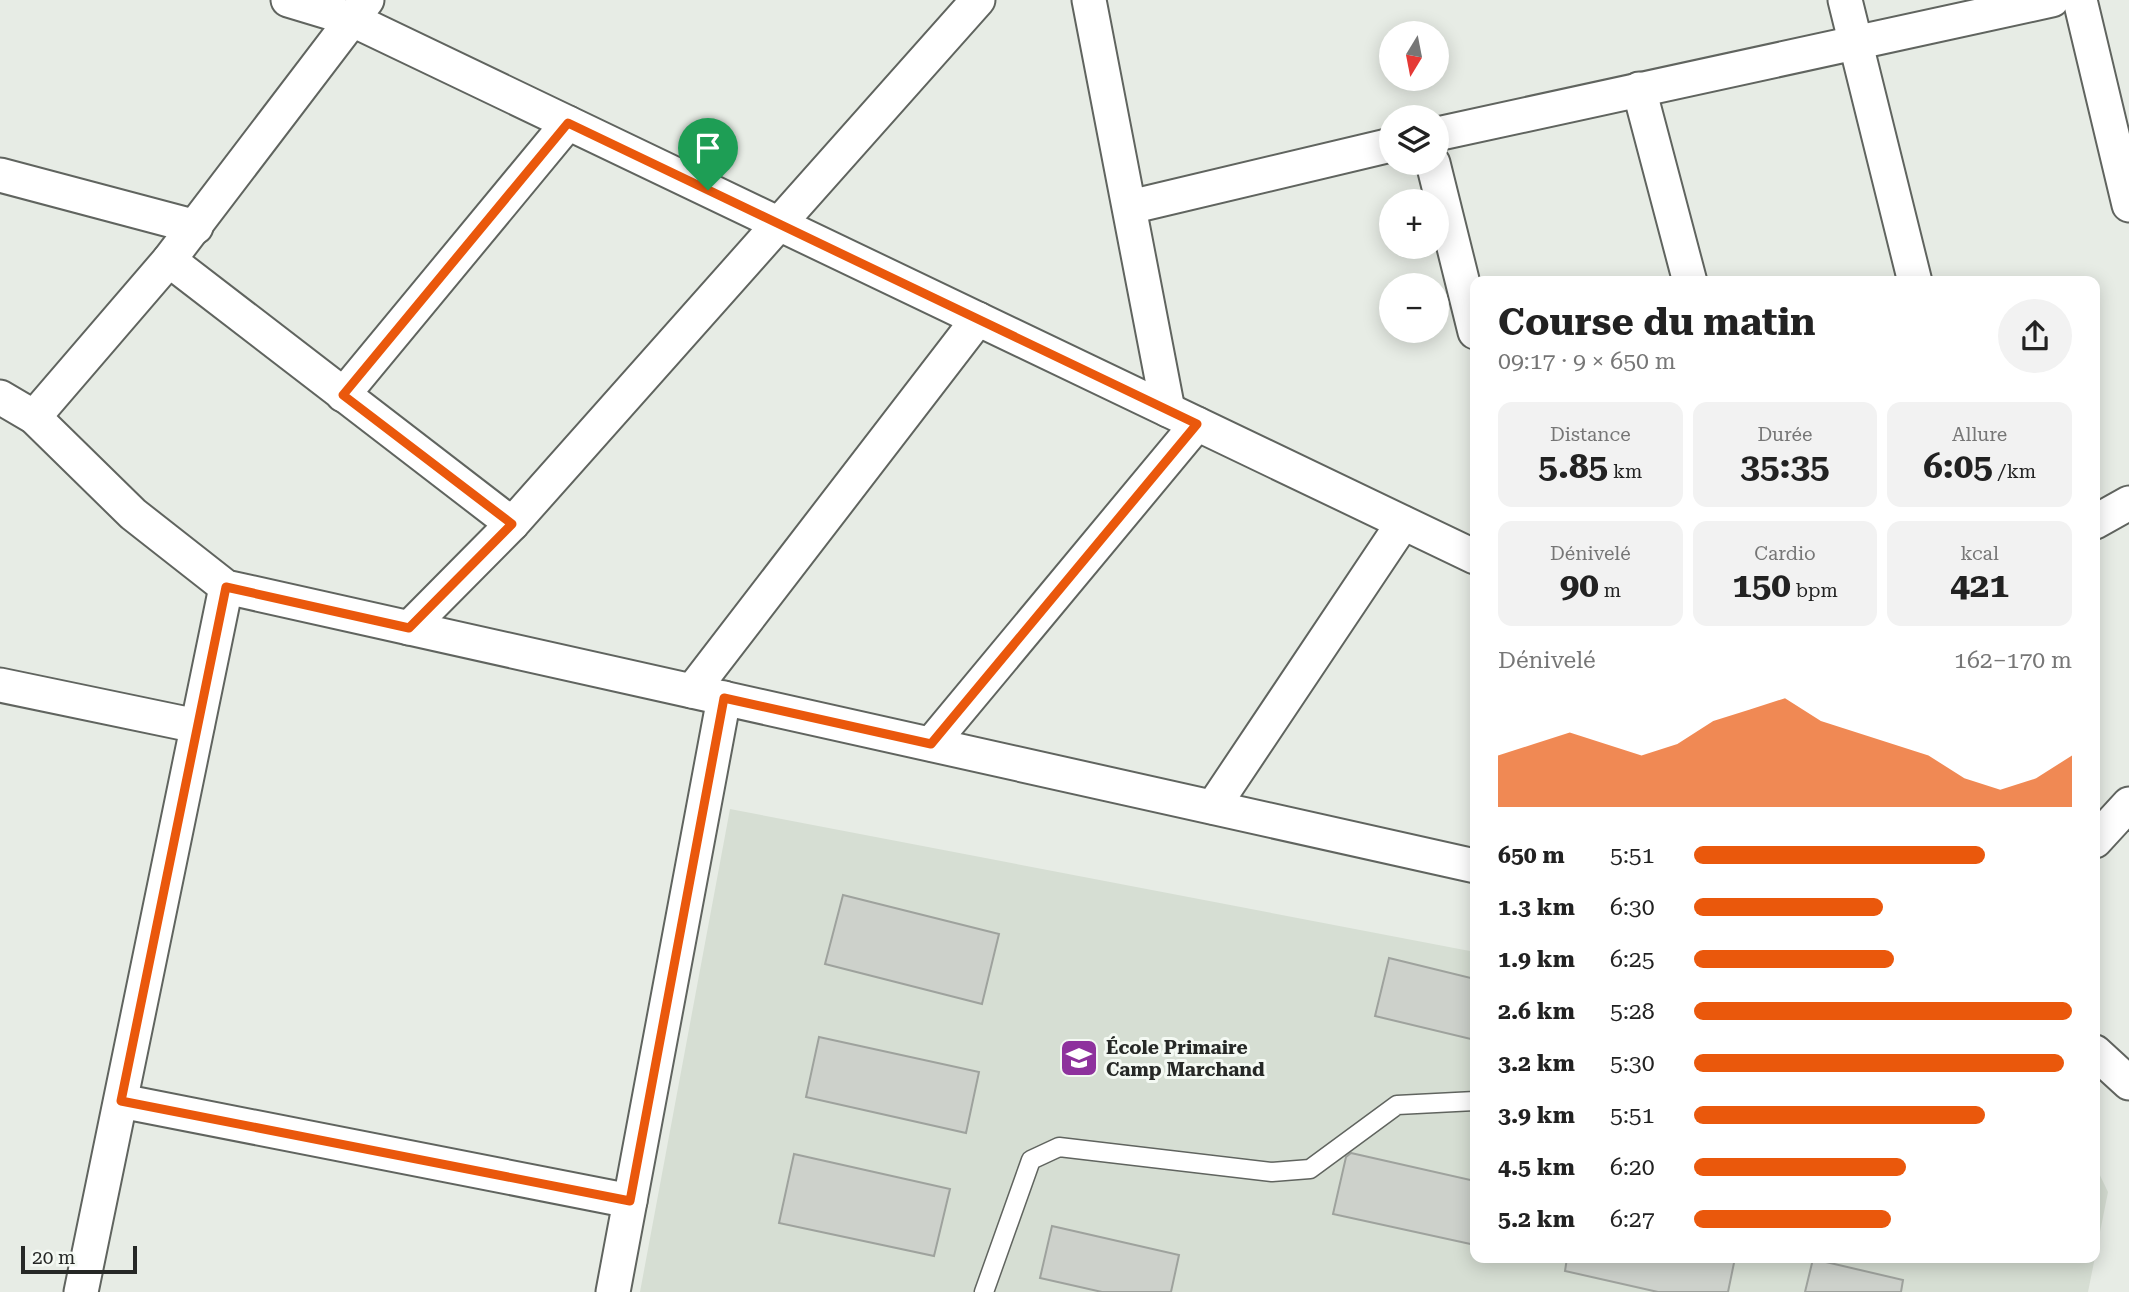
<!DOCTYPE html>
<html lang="fr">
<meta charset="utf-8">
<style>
:root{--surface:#fff;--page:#f2f2f2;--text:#222;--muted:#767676;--accent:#ea580c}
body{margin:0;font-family:"Roboto Serif",serif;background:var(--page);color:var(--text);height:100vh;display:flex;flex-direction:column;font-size:26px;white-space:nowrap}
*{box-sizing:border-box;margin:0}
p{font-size:23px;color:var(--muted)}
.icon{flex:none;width:38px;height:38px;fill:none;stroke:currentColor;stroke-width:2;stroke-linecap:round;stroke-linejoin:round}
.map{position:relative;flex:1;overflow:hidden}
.details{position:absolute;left:1470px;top:276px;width:630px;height:987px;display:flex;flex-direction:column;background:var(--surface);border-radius:14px;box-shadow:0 4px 18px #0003}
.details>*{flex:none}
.needle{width:46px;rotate:190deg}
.controls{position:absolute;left:1379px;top:21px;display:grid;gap:14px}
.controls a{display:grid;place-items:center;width:70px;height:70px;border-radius:50%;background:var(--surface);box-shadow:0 4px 18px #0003;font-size:35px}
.scale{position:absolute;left:21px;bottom:18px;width:116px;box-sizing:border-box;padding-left:7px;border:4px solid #262826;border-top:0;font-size:19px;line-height:24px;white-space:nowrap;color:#262826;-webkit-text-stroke:5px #f4f9f3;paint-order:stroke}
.pin{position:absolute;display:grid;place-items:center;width:60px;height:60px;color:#fff;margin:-72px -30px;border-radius:50% 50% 50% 0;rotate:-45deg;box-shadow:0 0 7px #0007}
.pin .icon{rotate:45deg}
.round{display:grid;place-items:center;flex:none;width:74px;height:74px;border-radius:37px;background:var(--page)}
.head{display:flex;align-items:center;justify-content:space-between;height:119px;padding:0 28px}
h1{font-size:38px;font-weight:700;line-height:52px}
.stats{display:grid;grid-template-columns:repeat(3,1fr);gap:10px;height:119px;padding:7px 28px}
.stats div{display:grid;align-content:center;border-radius:14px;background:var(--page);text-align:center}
.stats b{font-size:35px;font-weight:700}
.stats small{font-size:19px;font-weight:400}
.stats p{font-size:19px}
.chart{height:196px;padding:14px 28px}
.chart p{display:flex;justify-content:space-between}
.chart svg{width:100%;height:126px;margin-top:7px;fill:var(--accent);opacity:.7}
ul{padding:0 28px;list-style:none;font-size:23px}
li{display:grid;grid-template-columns:112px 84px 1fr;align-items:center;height:52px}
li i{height:18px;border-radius:9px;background:var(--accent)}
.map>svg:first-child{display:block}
</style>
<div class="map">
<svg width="2129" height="1292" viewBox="0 0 2129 1292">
<rect width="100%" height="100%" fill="#e7ece5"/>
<path fill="#d6ded3" d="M730,809L1475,952V1258H2095V1165L2108,1192L2088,1292H640Z"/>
<g fill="#cdd1cb" stroke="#9ea29d" stroke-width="2">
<path d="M843,895L999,934L982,1004L825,964Z"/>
<path d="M1389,958L1475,979V1040L1375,1016Z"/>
<path d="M819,1037L979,1072L966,1133L806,1097Z"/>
<path d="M1351,1153L1475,1181V1245L1333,1214L1346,1157Z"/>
<path d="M794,1154L950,1189L934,1256L779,1223Z"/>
<path d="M1052,1226L1179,1255L1171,1292H1102L1040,1278Z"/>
<path d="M1567,1258H1735L1728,1292H1658L1565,1271Z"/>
<path d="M1813,1259L1903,1280L1901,1292H1805Z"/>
</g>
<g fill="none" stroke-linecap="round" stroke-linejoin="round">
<defs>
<path id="lane" d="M984,1292L1031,1160L1059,1147L1272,1172L1310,1169L1397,1105L1475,1101"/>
<g id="street">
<path d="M288,0L351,19L1475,557"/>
<path d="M1089,0L1168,410"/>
<path d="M1845,0L1915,282"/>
<path d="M2080,0L2129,205"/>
<path d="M1639,89L1690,282"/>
<path d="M1437,134L2052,0"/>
<path d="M1433,163L1475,332"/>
<path d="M0,175L196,227"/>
<path d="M1130,207L1391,145"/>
<path d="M169,260L512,524"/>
<path d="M343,395L568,123"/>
<path d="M0,397L34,417L133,514L226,587L1475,866"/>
<path d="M34,417L169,260L367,0"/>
<path d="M2095,522L2129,503"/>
<path d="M409,628L512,524L978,0"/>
<path d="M0,685L197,726"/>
<path d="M692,691L978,319"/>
<path d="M931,744L1197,424"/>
<path d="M1213,807L1403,523"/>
<path d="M2095,841L2129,804"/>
<path d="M2095,1052L2129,1083"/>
<path d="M121,1101L630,1201"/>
<path d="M81,1292L226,587"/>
<path d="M613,1292L724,698"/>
</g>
</defs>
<use href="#lane" stroke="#60645f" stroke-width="21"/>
<use href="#street" stroke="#60645f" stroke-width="37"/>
<use href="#lane" stroke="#fff" stroke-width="18"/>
<use href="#street" stroke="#fff" stroke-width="33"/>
</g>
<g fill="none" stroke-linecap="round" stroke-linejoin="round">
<defs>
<path id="route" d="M568,123L1197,424L931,744L724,698L630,1201L121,1101L226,587L409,628L512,524L343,395Z"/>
</defs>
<use href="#route" stroke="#fff" stroke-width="14"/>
<use href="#route" stroke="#ea580c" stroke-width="9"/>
</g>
<defs>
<symbol id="school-square" viewBox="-11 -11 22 22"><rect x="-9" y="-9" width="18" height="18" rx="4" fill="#8e329d" stroke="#f4f9f3"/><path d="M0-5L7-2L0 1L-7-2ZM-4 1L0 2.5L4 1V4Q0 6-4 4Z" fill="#fff"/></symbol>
</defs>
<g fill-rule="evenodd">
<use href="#school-square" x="1057" y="1036" width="44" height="44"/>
</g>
<g text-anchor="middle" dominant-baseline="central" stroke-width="6" stroke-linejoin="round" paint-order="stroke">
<g font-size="19" font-weight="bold" fill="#262826" stroke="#f4f9f3" text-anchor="start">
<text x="1106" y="1047">École Primaire<tspan x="1106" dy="22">Camp Marchand</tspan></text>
</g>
</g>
</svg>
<div class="controls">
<a><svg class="needle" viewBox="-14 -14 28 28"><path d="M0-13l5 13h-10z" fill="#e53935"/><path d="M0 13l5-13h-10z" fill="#767676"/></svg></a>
<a><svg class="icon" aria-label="layers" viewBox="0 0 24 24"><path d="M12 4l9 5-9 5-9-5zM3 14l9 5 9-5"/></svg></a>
<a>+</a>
<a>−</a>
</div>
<div class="scale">20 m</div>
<div class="pin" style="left:708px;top:190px;background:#1e9e55"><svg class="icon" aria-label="arrive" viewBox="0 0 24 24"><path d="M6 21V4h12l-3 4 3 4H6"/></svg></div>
<section class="details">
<div class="head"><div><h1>Course du matin</h1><p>09:17 · 9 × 650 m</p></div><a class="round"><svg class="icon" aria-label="share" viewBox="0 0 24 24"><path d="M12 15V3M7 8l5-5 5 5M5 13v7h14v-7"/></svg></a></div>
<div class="stats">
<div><p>Distance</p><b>5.85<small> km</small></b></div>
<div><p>Durée</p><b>35:35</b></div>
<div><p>Allure</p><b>6:05<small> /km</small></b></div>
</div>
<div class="stats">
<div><p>Dénivelé</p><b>90<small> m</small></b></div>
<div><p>Cardio</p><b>150<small> bpm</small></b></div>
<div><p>kcal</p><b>421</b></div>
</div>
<div class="chart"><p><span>Dénivelé</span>162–170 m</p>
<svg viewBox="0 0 160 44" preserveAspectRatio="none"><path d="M0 44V26L10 22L20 18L30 22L40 26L50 22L60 14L70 10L80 6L90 14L100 18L110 22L120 26L130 34L140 38L150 34L160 26V44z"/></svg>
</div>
<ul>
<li><b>650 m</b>5:51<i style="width:77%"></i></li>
<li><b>1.3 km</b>6:30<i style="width:50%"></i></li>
<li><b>1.9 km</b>6:25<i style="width:53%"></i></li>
<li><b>2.6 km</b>5:28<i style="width:100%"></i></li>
<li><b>3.2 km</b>5:30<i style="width:98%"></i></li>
<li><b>3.9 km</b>5:51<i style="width:77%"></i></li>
<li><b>4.5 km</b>6:20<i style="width:56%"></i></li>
<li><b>5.2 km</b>6:27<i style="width:52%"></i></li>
</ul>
</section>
</div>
